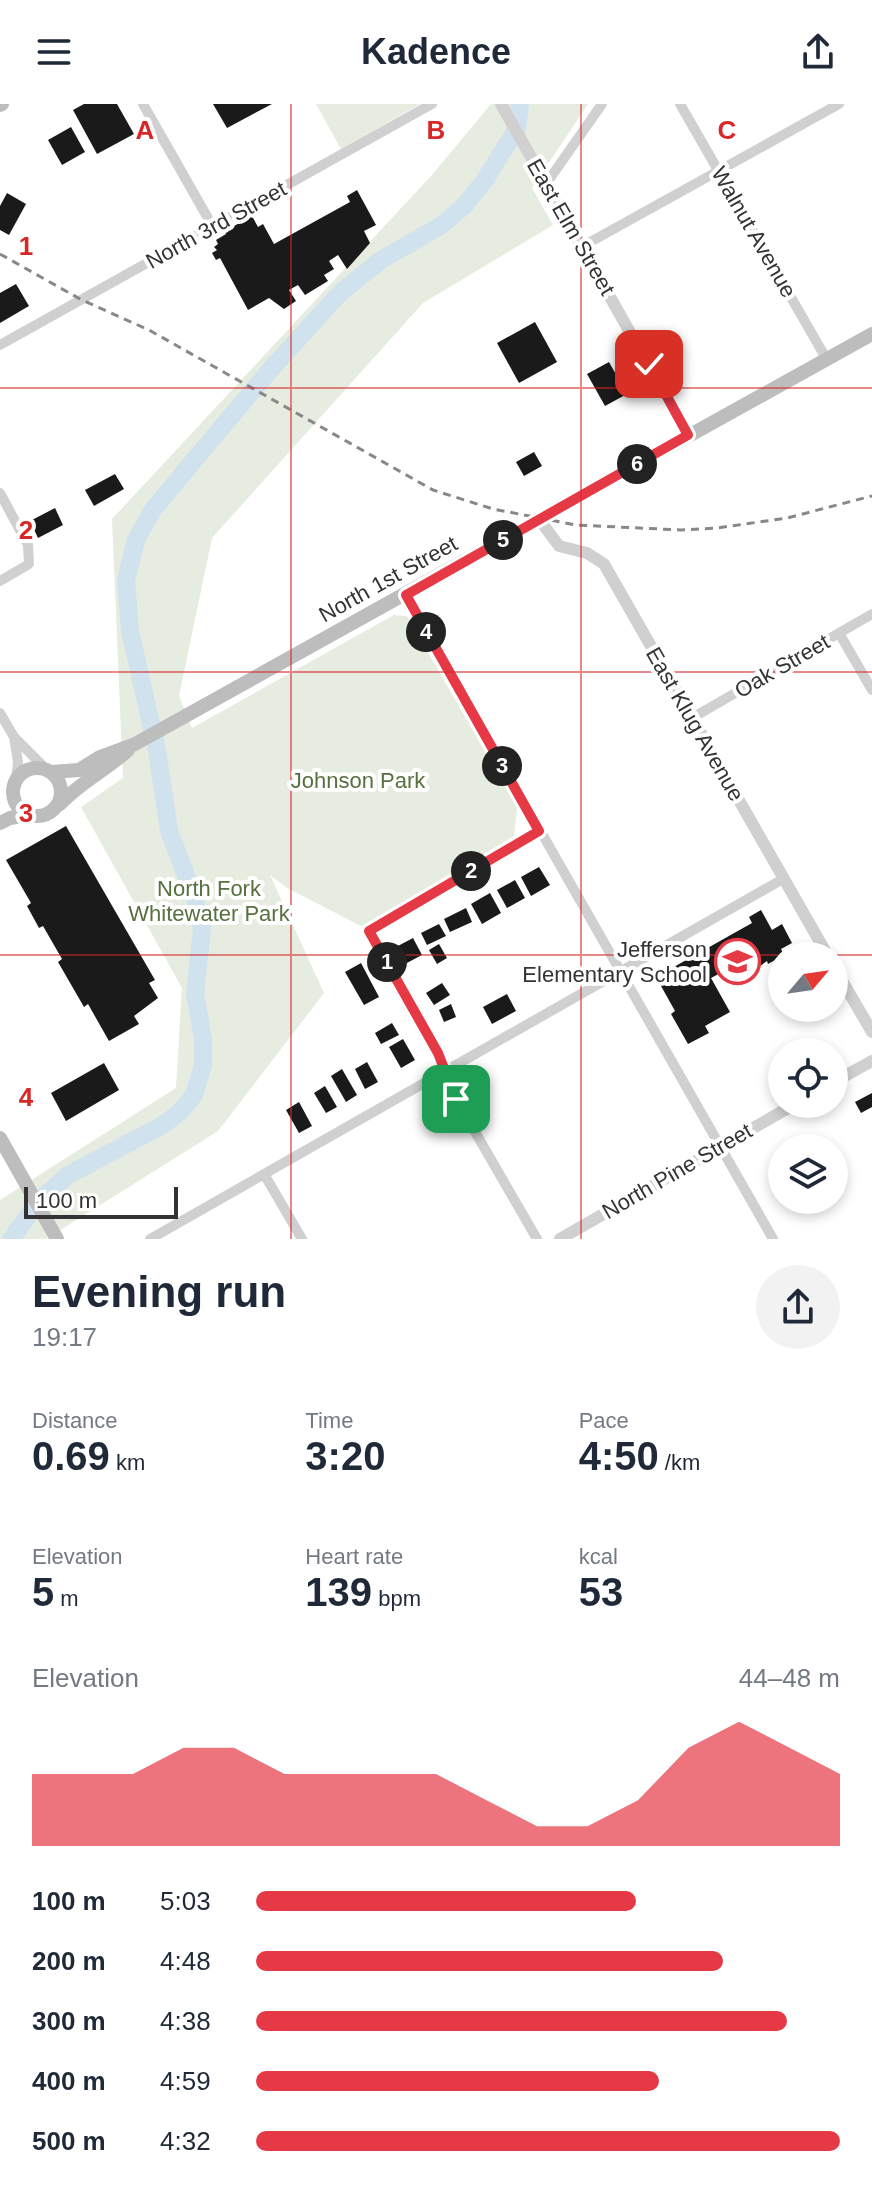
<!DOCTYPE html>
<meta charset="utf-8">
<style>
:root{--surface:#fff;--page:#f2f2f3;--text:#1f2937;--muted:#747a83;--accent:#e63946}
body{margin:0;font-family:Helvetica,sans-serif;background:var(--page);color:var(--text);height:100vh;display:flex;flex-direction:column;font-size:30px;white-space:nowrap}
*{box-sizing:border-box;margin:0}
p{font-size:26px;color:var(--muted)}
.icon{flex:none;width:44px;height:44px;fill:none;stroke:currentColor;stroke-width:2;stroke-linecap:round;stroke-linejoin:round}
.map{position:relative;height:1135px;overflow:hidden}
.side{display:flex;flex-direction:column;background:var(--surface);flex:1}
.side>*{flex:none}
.needle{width:52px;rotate:61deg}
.tools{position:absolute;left:768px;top:838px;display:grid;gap:16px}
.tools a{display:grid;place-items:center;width:80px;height:80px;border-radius:50%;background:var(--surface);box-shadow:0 4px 12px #0003;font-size:40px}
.scale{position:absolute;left:24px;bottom:20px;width:154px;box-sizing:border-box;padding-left:8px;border:4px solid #333;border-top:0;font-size:22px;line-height:28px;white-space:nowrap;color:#333;-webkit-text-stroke:6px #fff;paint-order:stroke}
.pin{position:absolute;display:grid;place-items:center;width:68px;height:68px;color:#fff;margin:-34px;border-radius:16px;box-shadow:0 4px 12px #0006}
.km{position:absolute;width:40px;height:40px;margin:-20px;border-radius:50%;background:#222;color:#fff;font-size:22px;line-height:40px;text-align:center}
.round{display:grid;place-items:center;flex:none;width:84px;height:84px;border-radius:42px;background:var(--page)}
.head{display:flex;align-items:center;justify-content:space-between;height:136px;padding:0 32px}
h1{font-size:44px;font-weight:700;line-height:60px}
.metrics{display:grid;grid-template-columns:repeat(3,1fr);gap:12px;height:136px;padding:8px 32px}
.metrics div{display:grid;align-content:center}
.metrics b{font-size:40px;font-weight:700}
.metrics small{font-size:22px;font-weight:400}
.metrics p{font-size:22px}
.chart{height:224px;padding:16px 32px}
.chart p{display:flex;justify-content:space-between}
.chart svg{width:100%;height:144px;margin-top:8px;fill:var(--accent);opacity:.7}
ul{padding:0 32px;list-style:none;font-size:26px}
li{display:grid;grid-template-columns:128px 96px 1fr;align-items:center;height:60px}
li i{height:20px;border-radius:10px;background:var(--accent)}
header{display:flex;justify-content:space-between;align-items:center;height:104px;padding:0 32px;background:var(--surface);font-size:36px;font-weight:700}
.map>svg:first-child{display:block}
</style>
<header><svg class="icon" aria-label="menu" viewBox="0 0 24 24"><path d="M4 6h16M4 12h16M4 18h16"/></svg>Kadence<svg class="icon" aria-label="share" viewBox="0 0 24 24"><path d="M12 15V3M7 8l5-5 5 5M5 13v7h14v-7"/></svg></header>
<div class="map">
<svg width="872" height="1135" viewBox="0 0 872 1135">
<rect width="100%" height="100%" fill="#fff"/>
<g fill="#e6ecdf">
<path d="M316,0H420L341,45Z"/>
<path d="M491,0H588L532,84L553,121L423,199L212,434L179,592L192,624L394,511L407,512L517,703L514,732L363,823L287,784L270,771L324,889L218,1027L46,1135H0V1096L176,984L182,884L81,703L123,674L112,415L431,72Z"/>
</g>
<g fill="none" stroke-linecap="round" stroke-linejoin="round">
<path stroke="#cfe2ee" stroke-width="18" d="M11,1135L40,1096L68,1071L163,1021L181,1007L194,991L203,961V935L195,890L202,824L194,792L169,727L157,646L130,527L126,476L136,436L152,407L185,367L271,265L340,189L381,156L442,121L464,102L485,76L517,24L520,0"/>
</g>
<g fill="#1a1a1a">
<path d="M84,0H117L134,30L97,50L73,6Z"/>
<path d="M213,0H272L227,24Z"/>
<path d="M71,23L85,48L62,61L48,36Z"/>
<path d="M357,86L376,121L364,127L370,139L347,165L338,151L329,157L334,165L324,171L328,177L305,191L298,181L289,186L296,197L284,205L269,194L248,206L220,154L216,156L212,149L217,146L214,143L218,140L216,136L226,130L225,127L252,112L258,123L263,120L274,140L350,98L347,92Z"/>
<path d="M7,89L26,100L9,131L0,126V102Z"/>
<path d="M16,180L29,202L0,219V189Z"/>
<path d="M535,218L557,258L519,279L497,239Z"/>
<path d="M609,258L627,290L605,302L587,270Z"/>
<path d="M534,348L542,362L524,372L516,358Z"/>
<path d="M115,370L124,385L94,402L85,386Z"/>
<path d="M55,404L63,421L38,434L30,417Z"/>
<path d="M66,722L155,876L149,879L158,894L134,912L139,920L109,937L88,900L84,903L58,858L62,855L43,822L39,824L27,802L31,799L6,756Z"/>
<path d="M539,763L550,781L531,792L521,773Z"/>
<path d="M515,776L525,794L507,804L497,786Z"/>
<path d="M490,789L501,809L482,820L471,800Z"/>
<path d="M466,804L472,818L450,828L444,815Z"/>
<path d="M761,806L772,826L782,820L792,839L781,845L784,851L768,860L767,857L746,872L743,865L730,873L726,866L711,874L730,908L705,922L709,929L688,940L671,910L675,907L656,873L752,819L749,813Z"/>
<path d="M439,820L446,832L427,841L421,829Z"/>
<path d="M413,834L422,851L405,860L396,843Z"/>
<path d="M439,840L447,854L437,860L429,846Z"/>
<path d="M361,859L379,893L364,901L345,868Z"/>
<path d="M442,879L450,891L434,901L426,889Z"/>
<path d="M507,890L516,907L492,920L483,903Z"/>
<path d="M451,900L456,913L444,918L439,906Z"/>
<path d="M392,919L399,931L381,940L375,929Z"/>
<path d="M403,935L415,956L401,964L389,943Z"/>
<path d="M367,958L378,978L365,985L355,965Z"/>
<path d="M104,959L119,986L66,1017L51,989Z"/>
<path d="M342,965L357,991L346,998L331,972Z"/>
<path d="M325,982L337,1003L326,1009L314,989Z"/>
<path d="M872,989V1003L861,1009L855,998Z"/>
<path d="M299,998L312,1022L299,1029L286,1006Z"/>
</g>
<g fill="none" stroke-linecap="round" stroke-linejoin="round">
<g stroke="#d0d0d0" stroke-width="10">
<path d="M143,0L213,123"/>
<path d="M680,0L827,256"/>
<path d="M546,80L602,0"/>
<path d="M583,142L839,0"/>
<path d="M0,241L432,0"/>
<path d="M0,389L28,441L29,460L0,477"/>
<path d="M406,491L773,1135"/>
<path d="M839,529L872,586"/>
<path d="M0,609L14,633L45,664"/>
<path d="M692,614L872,510"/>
<path d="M14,633L18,658L16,675"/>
<path d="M264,1070L302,1135"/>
<path d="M150,1135L783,775"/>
<path d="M537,1135L456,995L438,949L369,827L539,727"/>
</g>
<g stroke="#d0d0d0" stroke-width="12">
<path d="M501,0L688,331"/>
<path d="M539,415L559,442L587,449L604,460L828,852"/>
<path d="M834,863L872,928"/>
<path d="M834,978L872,957"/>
<path d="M560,1135L795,1000"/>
</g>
<g stroke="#bdbdbd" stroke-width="14">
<path d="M0,1L2,0"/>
<circle cx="37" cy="688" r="24"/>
<path d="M52,668L79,666L100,653L135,640L872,230"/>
<path d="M60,700C79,679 106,666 128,646"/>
<path d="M0,719L10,714L28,711"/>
<path d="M0,1034L57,1135"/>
</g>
<path stroke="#888" stroke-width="3" stroke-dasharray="8 6" stroke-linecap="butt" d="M0,150L80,195L149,226L433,386L493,405L576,421L681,426L717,424L787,414L872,392"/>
</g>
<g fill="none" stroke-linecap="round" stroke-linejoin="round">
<defs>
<path id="route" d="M456,995L438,949L369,827L539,727L406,491L688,331L649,260"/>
</defs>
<use href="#route" stroke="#fff" stroke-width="16"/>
<use href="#route" stroke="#e63946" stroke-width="10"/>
</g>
<path fill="none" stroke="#d62828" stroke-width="2" stroke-opacity="0.55" d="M291,0V1135M581,0V1135M0,284H872M0,568H872M0,851H872"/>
<defs>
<symbol id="school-ring" viewBox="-11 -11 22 22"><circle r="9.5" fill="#fff" stroke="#e63946" stroke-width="1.5"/><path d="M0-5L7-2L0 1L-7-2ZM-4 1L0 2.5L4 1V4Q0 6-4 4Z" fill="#e63946"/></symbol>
</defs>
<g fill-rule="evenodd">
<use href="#school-ring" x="712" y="832" width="51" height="51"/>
</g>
<g text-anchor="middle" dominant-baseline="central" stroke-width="8" stroke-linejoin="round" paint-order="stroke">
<g font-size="22" fill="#333" stroke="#fff">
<text transform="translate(216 121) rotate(-29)">North 3rd Street</text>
<text transform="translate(571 123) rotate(60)">East Elm Street</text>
<text transform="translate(754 128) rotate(60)">Walnut Avenue</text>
<text transform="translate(388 475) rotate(-29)">North 1st Street</text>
<text transform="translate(782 562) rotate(-30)">Oak Street</text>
<text transform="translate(695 620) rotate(60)">East Klug Avenue</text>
<text transform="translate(677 1067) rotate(-30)">North Pine Street</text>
</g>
<g font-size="22" fill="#56703f" stroke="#fff">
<text x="358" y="676">Johnson Park</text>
<text x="209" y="784">North Fork<tspan x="209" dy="25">Whitewater Park</tspan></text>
</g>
<g font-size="22" fill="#333" stroke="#fff" text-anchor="end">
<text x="707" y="845">Jefferson<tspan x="707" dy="25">Elementary School</tspan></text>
</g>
</g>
<g font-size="26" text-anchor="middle" font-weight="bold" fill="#d62828" stroke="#fff" stroke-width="8" stroke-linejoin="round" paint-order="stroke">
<text x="145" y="35">A</text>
<text x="436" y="35">B</text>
<text x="727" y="35">C</text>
<text x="26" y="151">1</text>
<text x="26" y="435">2</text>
<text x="26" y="718">3</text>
<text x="26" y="1002">4</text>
</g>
</svg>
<div class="tools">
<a><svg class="needle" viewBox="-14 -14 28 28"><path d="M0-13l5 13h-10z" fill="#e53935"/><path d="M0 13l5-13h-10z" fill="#747a83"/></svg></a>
<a><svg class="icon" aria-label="locate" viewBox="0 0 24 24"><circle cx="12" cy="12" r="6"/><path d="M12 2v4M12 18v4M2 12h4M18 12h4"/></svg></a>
<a><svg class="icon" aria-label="layers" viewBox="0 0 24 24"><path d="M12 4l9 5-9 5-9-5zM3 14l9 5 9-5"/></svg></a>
</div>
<div class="scale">100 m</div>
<div class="pin" style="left:456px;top:995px;background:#1e9e55"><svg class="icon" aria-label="arrive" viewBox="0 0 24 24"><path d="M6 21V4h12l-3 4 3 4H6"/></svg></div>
<div class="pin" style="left:649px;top:260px;background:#d93025"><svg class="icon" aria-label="check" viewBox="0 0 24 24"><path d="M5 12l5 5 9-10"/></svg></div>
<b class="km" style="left:387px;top:858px">1</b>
<b class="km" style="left:471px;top:767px">2</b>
<b class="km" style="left:502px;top:662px">3</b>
<b class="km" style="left:426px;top:528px">4</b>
<b class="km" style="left:503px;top:436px">5</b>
<b class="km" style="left:637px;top:360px">6</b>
</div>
<section class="side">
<div class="head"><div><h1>Evening run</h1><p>19:17</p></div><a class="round"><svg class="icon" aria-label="share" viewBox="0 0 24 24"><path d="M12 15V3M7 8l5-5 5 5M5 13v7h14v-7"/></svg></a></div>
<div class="metrics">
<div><p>Distance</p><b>0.69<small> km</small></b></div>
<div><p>Time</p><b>3:20</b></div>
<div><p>Pace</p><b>4:50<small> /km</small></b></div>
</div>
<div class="metrics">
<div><p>Elevation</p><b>5<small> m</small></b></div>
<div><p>Heart rate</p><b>139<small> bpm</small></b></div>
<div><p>kcal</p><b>53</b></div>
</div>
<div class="chart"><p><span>Elevation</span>44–48 m</p>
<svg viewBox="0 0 160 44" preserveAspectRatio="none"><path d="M0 44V22L10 22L20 22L30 14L40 14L50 22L60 22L70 22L80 22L90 30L100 38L110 38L120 30L130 14L140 6L150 14L160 22V44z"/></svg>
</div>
<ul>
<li><b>100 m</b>5:03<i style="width:65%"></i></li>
<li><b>200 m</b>4:48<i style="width:80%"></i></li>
<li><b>300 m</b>4:38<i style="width:91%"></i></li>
<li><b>400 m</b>4:59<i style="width:69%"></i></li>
<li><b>500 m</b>4:32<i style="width:100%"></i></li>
</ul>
</section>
